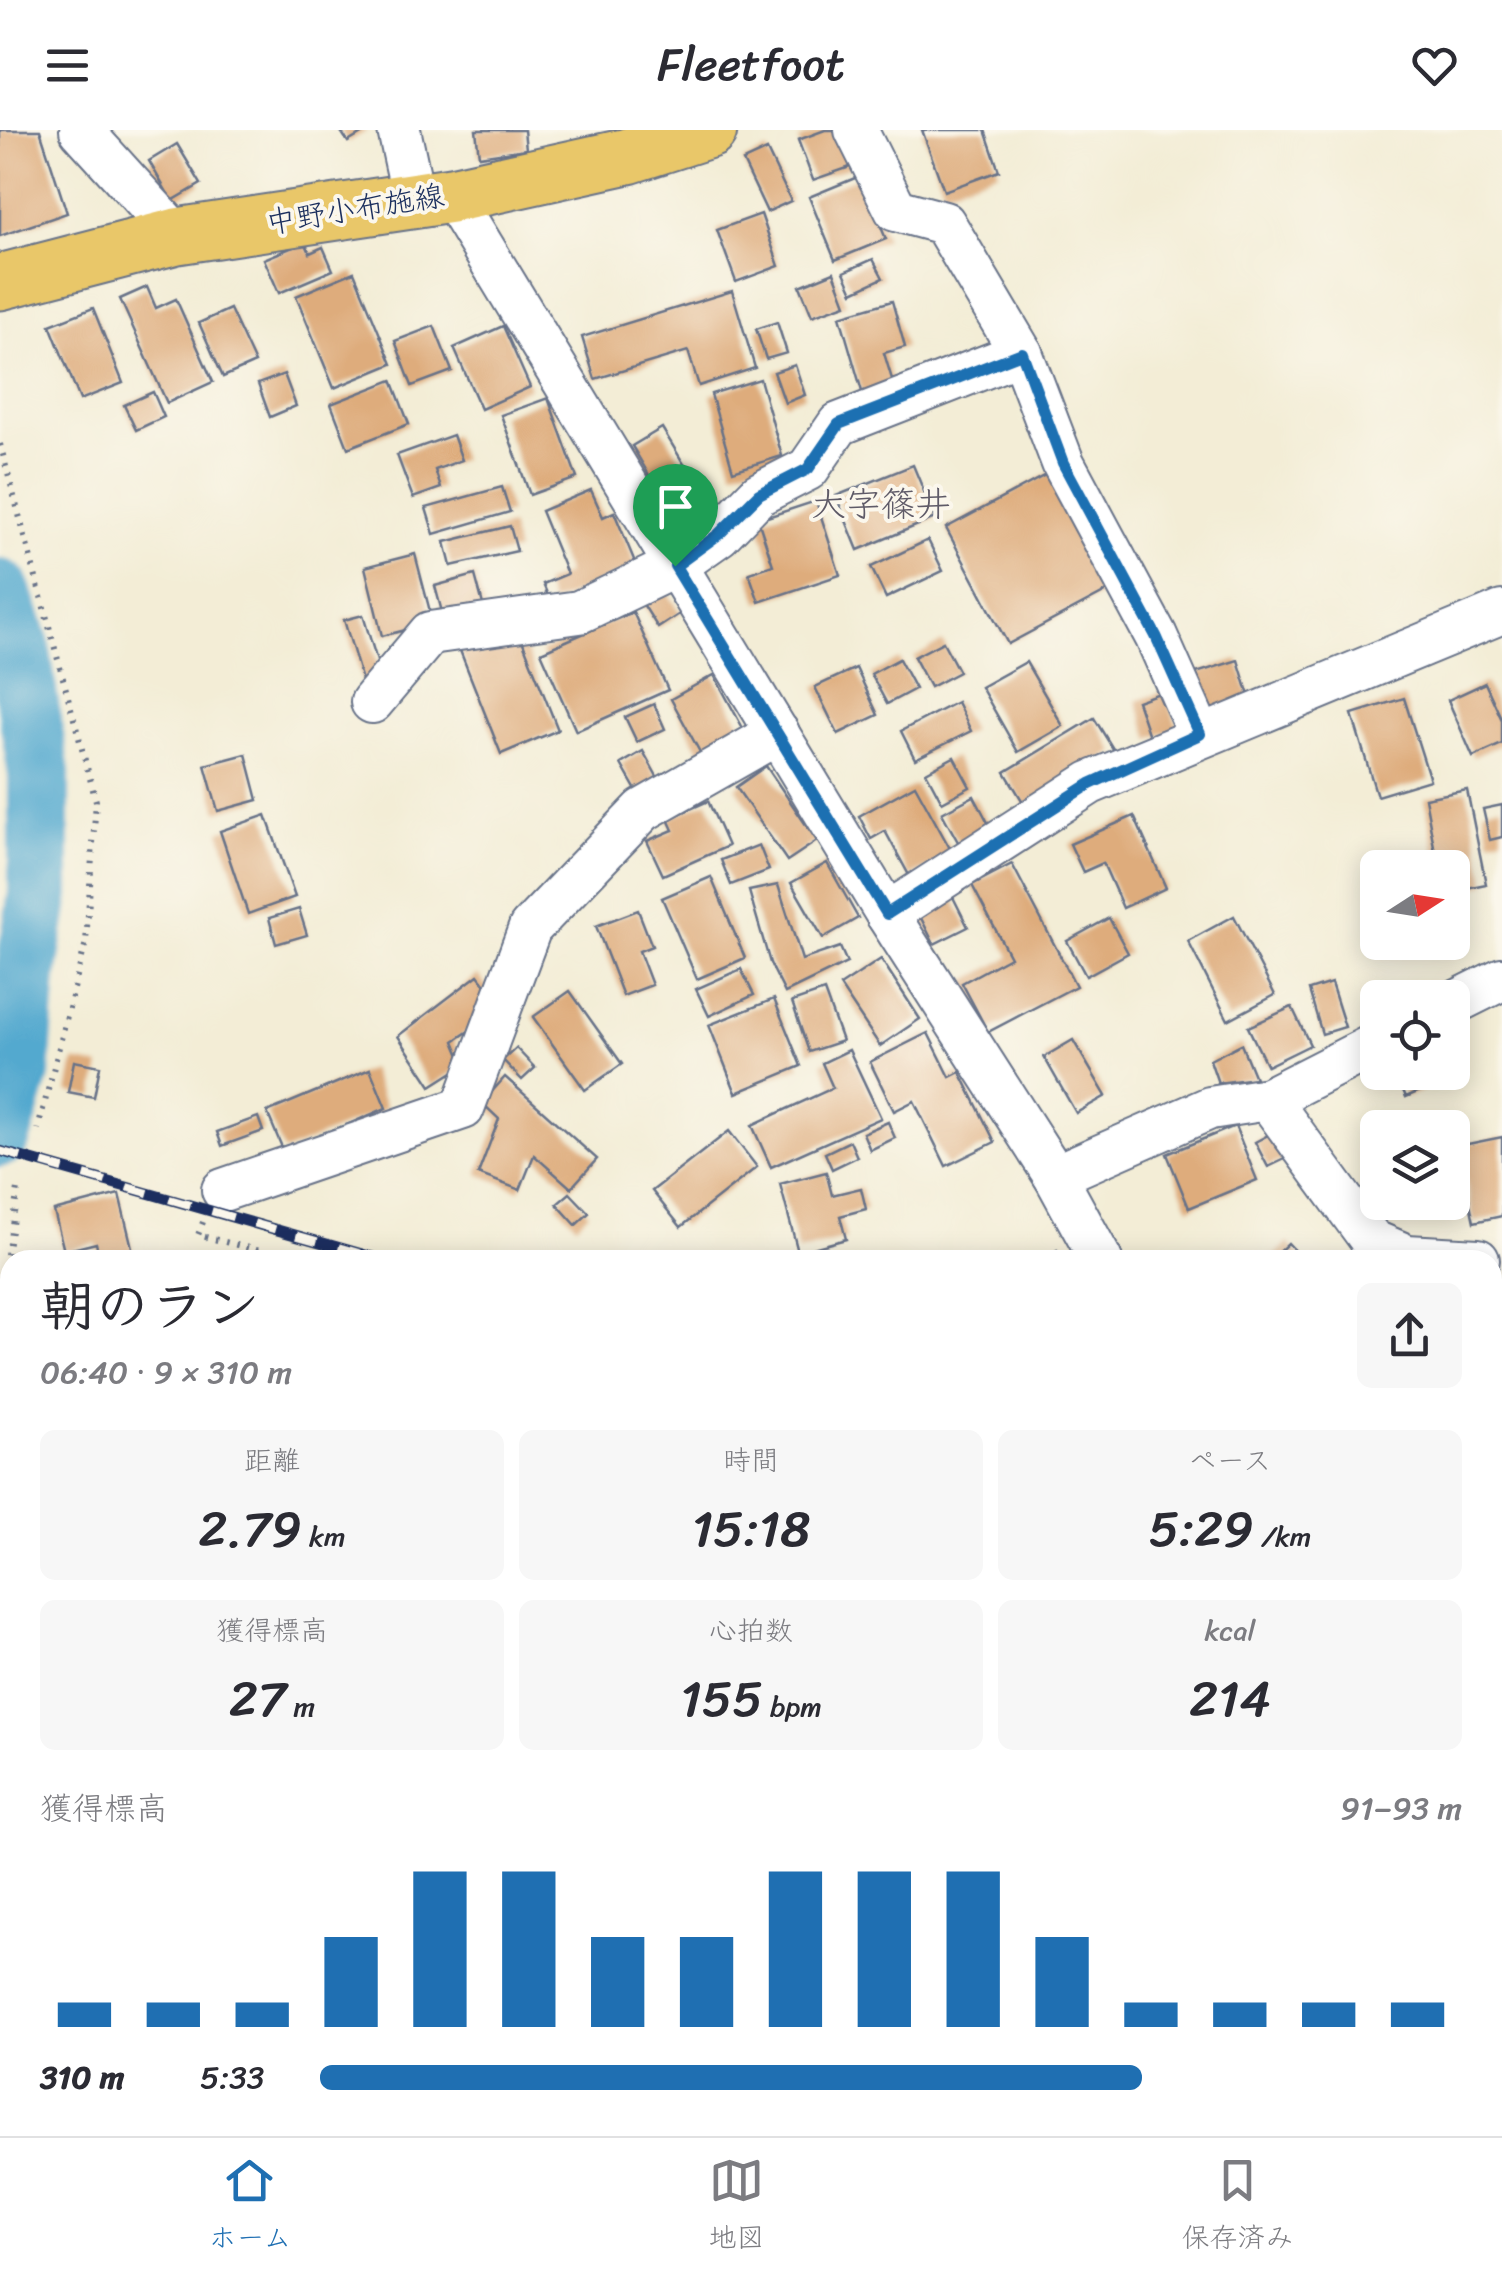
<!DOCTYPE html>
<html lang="ja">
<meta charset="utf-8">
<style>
:root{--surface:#fff;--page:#f7f7f7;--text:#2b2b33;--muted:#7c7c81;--line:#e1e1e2;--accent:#1f6fb2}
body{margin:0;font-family:Sriracha,"Klee One",sans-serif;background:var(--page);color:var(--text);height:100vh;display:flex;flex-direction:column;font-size:38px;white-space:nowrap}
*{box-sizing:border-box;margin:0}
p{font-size:32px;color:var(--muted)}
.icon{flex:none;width:55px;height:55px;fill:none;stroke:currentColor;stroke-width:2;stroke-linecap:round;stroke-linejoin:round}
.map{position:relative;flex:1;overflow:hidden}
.side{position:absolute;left:0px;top:1120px;width:1502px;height:888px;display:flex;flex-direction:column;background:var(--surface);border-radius:30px 30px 0 0;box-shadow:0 5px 25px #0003}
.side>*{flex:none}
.needle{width:65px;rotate:78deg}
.tools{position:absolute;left:1360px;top:720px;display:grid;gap:20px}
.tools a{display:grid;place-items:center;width:110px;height:110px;border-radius:15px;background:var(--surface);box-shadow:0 5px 25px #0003;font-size:50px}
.pin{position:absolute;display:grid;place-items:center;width:85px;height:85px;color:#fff;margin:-102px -42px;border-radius:50% 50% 50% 0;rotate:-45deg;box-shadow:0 0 10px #0007}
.pin .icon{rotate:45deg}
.round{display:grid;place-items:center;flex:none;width:105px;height:105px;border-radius:15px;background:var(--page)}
.overview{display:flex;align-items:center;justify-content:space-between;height:170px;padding:0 40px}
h1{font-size:55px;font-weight:600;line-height:75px}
.stats{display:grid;grid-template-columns:repeat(3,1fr);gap:15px;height:170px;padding:10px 40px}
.stats div{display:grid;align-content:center;border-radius:15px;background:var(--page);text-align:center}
.stats b{font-size:50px;font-weight:600}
.stats small{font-size:28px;font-weight:400}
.stats p{font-size:28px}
.chart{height:280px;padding:20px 40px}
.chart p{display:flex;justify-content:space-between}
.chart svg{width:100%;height:180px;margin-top:10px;stroke:var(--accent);stroke-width:6}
ul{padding:0 40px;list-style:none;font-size:32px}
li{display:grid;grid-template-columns:160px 120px 1fr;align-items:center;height:75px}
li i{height:25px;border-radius:12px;background:var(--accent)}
header{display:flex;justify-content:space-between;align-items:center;height:130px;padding:0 40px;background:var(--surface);font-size:45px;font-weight:600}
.tabs{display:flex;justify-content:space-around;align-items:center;height:140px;border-top:2px solid var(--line);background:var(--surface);font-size:28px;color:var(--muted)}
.tabs a{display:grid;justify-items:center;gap:5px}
.tabs .active{color:var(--accent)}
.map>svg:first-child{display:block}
</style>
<header><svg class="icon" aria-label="menu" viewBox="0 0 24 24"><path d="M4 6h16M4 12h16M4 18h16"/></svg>Fleetfoot<svg class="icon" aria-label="heart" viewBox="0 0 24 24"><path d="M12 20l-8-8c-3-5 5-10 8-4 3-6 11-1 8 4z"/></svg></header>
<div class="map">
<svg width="1502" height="2006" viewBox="0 0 1502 2006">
<rect width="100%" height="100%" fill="#fbf7ec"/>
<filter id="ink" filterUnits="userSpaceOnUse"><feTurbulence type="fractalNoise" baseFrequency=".01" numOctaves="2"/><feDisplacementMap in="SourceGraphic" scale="20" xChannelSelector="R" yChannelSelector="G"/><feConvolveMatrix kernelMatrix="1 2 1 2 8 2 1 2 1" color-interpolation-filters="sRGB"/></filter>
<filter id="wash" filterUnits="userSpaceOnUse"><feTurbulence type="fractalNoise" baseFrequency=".0048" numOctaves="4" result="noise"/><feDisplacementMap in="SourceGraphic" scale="40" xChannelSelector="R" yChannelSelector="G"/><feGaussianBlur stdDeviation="2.25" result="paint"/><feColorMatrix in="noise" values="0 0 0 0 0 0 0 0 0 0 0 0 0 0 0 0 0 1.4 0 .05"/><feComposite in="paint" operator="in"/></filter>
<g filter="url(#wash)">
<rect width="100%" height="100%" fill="#f3edd6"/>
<path fill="#8aa557" stroke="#526a5a" stroke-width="2.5" d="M0,1437L10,1441V1998H964L952,2006H0Z"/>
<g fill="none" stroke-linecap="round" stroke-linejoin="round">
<path stroke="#53a9cf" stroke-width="10" d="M0,838L26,844"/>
<g stroke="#53a9cf" stroke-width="62">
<path d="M0,460L19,516L39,644V764L26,844L19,942L0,1006"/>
<path d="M0,1292L10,1306"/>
<path d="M1492,1709L1502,1715"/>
</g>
</g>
<g id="blocks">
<g fill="#deac7b">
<path d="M0,0H40L67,83L0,106Z"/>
<path d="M340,0H368L348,12Z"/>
<path d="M476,0H524L526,19L479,26Z"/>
<path d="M825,0H843L856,35L813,50L798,10Z"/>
<path d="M922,0H985L999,41L944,61Z"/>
<path d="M177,14L201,54L172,71L149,31Z"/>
<path d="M767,20L791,71L767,82L743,31Z"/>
<path d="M860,46L886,109L835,130L809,67Z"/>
<path d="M761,84L779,136L736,152L717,100Z"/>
<path d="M305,112L310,123L323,117L333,140L279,163L264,129Z"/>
<path d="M873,129L883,148L853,162L844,142Z"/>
<path d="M354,142L392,234L334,258L296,166Z"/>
<path d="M834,142L846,174L812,186L800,156Z"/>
<path d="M147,157L156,178L176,169L213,252L167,273L120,169Z"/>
<path d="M732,161L755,238L699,256L688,221L595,249L582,207Z"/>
<path d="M892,171L905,217L884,223L894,256L863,265L840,186Z"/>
<path d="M93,178L123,253L80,270L50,195Z"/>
<path d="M230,179L255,233L223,247L199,193Z"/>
<path d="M777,192L787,223L766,229L756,199Z"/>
<path d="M434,196L452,241L412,256L395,211Z"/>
<path d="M503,196L530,257L481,279L454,218Z"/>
<path d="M795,235L805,265L785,273L774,242Z"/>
<path d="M284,244L296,276L270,287L258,254Z"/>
<path d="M760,249L782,326L733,341L711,264Z"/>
<path d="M392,250L409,294L348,318L331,274Z"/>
<path d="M153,262L164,287L136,300L124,275Z"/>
<path d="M548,268L577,348L530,365L501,285Z"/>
<path d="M662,298L687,339L656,357L632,316Z"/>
<path d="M453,305L462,330L435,340L441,358L413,368L397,325Z"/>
<path d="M913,335L935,388L858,420L836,366Z"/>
<path d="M1053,341L1115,457L1008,514L946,398Z"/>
<path d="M502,357L510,382L434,404L426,378Z"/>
<path d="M591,360L603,387L614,382L637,437L551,473L543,454L567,444L541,381Z"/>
<path d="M703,361L717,384L685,405L670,381Z"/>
<path d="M816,371L840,445L759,472L749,443L773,435L758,390Z"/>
<path d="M510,396L517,421L451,436L445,412Z"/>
<path d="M928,410L943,441L886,468L871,437Z"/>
<path d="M415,424L433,493L382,506L365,437Z"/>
<path d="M475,445L485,482L445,493L435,456Z"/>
<path d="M664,457L681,483L658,498L641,471Z"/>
<path d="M633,482L668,560L576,601L541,522Z"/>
<path d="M363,485L383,551L364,557L344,490Z"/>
<path d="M516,495L558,600L501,624L459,518Z"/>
<path d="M943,512L959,542L930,557L914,527Z"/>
<path d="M899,529L915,559L887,574L871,544Z"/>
<path d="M1238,530L1250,569L1208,582L1196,543Z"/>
<path d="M1026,532L1063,596L1018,622L981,557Z"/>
<path d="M856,538L878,585L838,604L815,557Z"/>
<path d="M714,545L744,600L701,624L671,569Z"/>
<path d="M1485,553L1502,590V614L1473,627L1448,570Z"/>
<path d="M1165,561L1178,598L1150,609L1137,571Z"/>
<path d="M1404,568L1430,650L1377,666L1352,584Z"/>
<path d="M957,572L971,601L915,629L901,601Z"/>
<path d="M654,574L665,599L637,612L625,587Z"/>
<path d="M1094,588L1115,622L1026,677L1005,642Z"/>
<path d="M643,621L659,650L637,662L621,634Z"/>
<path d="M246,624L258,670L218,681L205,635Z"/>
<path d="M954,627L970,657L942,672L926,642Z"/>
<path d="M766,636L817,711L787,731L736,657Z"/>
<path d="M915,655L953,724L910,747L885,701L871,709L859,686Z"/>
<path d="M1467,660L1486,754L1452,761V738H1438L1425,668Z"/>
<path d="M974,666L993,702L962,719L942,683Z"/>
<path d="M708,671L728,716L663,745L647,711L673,700L668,689Z"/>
<path d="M1502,675V707L1490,710L1483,679Z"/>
<path d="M266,685L295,767L248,784L220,701Z"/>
<path d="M1134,686L1166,758L1123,778L1103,733L1083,742L1070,714Z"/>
<path d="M759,715L769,740L731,755L721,730Z"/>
<path d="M827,733L858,788L823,808L791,753Z"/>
<path d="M1012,734L1076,856L988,902L962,853L1010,827L972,755Z"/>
<path d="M711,747L745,828L697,849L662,768Z"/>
<path d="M778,755L802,830L840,817L847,833L785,863L770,833L749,761Z"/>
<path d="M952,765L968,797L934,814L918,782Z"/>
<path d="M299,779L307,805L276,814L269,788Z"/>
<path d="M638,780L652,816L639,821L652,855L623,866L596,796Z"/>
<path d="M1234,786L1275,865L1228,890L1188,811Z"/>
<path d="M1109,788L1128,823L1086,846L1067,811Z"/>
<path d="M881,829L920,889L880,916L840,856Z"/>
<path d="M741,839L754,865L709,886L696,859Z"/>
<path d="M478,845L494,866L476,896L454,911L464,935L431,956L398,906Z"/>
<path d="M1331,853L1345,897L1322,904L1309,860Z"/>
<path d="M570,861L622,934L585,960L533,887Z"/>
<path d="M824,861L842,911L809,922L792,872Z"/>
<path d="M774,869L801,936L736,963L709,895Z"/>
<path d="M1292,877L1310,915L1267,936L1248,897Z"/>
<path d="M928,903L950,947L960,942L995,1012L946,1036L914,971L894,981L870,932Z"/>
<path d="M1073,910L1106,966L1076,983L1044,927Z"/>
<path d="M1241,914L1255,948L1218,953L1210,930Z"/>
<path d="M516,918L535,938L522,950L503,930Z"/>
<path d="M849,920L881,988L771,1037L752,995L833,958L822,933Z"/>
<path d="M74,931L100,936L94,967L68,962Z"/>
<path d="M370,939L386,978L284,1022L267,982Z"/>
<path d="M1395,942H1442L1445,950L1406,967Z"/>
<path d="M505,947L597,1029L571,1058L534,1025L520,1060L478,1044L499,989L482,973Z"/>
<path d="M258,987L263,1001L222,1016L217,1002Z"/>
<path d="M888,992L895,1008L870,1020L863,1003Z"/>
<path d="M1235,996L1257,1050L1189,1078L1167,1024Z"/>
<path d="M729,1001L757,1037L681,1097L652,1061Z"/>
<path d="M1274,1002L1287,1028L1268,1037L1255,1012Z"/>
<path d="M1502,1007V1086L1474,1092L1458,1016Z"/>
<path d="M850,1011L857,1027L832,1039L825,1023Z"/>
<path d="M826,1042L832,1065L861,1058L866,1079L840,1086L846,1109L798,1122L780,1054Z"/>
<path d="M570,1063L589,1083L576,1095L557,1074Z"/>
<path d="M119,1064L135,1130H100L96,1113L64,1121L54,1081Z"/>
<path d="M1288,1113L1304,1130H1270Z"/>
<path d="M1057,1120L1064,1130H1043Z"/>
<path d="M1492,1151L1502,1153V1268L1492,1262Z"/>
<path d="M1499,1556L1502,1559V1617L1492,1609V1564Z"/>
</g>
</g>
</g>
<g filter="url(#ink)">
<use href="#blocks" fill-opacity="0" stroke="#677288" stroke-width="2.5"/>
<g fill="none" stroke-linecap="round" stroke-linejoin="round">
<defs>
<g id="minor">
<path d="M81,0L177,106"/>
<path d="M399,0L414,69"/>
<path d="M856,0L896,80L944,93L1021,223L1063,333L1156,506L1200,605"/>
<path d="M451,65L887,784L1055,1046L1101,1130"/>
<path d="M372,572L430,503L579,482L675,436L719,405L759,364L808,339L839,294L1021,223"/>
<path d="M887,784L1090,653L1502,482"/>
<path d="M1452,874L1502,849"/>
<path d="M1268,969L1372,1111L1407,1126L1478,1130"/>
<path d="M1055,1046L1210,978L1268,969L1378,913"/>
<path d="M223,1060L463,978L530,798L643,680L778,603"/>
<path d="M1492,1406L1502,1408"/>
<path d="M1492,1658L1502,1663"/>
<path d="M1492,1769L1502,1774"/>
<path d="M1492,1919L1502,1941"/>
</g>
<path id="major" d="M0,152L177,106L451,65L628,26L709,0"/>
</defs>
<use href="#minor" stroke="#677288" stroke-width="46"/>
<use href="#major" stroke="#677288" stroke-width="59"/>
<g stroke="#677288" stroke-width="6" stroke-dasharray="2.5 8" stroke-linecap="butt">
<path d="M0,314L96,671L86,812L38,999"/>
<path d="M203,1092L198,1105L295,1130"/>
<path d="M0,1166L18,1059"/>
<path d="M0,1168L10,1210"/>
<path d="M0,1391L10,1399"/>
<path d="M0,1412L10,1415"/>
</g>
<use href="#minor" stroke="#fff" stroke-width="42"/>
<use href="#major" stroke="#e9c769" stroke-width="55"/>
<defs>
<g id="rail">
<path d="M0,1021L383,1130"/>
<path d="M1492,1441L1502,1444"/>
</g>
</defs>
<use href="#rail" stroke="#1b2f5e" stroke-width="11"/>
<use href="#rail" stroke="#fbf7ec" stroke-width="8" stroke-dasharray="22" stroke-linecap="butt"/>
</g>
</g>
<g fill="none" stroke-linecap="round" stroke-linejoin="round" filter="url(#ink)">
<defs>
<path id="route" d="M1022,223L1063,333L1156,506L1200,604L1090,654L887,784L675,436L719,404L759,364L808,339L839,294Z"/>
</defs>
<use href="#route" stroke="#fff" stroke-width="20"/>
<use href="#route" stroke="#1f6fb2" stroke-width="12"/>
</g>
<g text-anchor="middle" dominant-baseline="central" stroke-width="8" stroke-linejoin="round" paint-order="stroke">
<g font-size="30" fill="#1b2f5e" stroke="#fbf7ec">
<text transform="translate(355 79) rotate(-9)">中野小布施線</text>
</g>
<g font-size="35" fill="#5f5b68" stroke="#fbf7ec">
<text x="881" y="374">大字篠井</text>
</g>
</g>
</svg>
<div class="tools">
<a><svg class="needle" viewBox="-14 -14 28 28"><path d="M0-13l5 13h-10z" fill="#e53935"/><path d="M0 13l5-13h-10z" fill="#7c7c81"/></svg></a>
<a><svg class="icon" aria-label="locate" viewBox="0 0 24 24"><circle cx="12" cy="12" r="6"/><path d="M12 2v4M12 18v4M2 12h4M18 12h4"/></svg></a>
<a><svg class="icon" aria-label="layers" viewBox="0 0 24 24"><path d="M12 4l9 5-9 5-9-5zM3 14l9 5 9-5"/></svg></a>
</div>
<div class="pin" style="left:675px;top:436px;background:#1e9e55"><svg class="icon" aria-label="arrive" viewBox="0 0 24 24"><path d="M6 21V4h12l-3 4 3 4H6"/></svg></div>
<section class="side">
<div class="overview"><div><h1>朝のラン</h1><p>06:40 · 9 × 310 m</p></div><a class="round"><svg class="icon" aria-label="share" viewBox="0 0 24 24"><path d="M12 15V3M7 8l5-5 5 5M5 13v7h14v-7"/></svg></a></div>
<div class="stats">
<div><p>距離</p><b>2.79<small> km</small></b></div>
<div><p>時間</p><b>15:18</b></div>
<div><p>ペース</p><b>5:29<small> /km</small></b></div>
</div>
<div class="stats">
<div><p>獲得標高</p><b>27<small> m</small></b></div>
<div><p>心拍数</p><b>155<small> bpm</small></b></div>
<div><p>kcal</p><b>214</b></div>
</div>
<div class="chart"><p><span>獲得標高</span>91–93 m</p>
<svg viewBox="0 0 160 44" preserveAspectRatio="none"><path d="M5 44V38M15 44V38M25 44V38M35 44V22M45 44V6M55 44V6M65 44V22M75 44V22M85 44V6M95 44V6M105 44V6M115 44V22M125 44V38M135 44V38M145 44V38M155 44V38"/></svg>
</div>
<ul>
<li><b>310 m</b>5:33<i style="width:72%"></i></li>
</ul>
</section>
</div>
<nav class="tabs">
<a class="active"><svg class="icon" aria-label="home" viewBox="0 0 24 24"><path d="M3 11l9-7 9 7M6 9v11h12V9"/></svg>ホーム</a>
<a><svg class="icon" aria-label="map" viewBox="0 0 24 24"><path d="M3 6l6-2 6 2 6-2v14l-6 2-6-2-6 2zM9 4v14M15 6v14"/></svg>地図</a>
<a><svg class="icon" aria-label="saved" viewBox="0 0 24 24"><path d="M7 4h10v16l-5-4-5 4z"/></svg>保存済み</a>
</nav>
